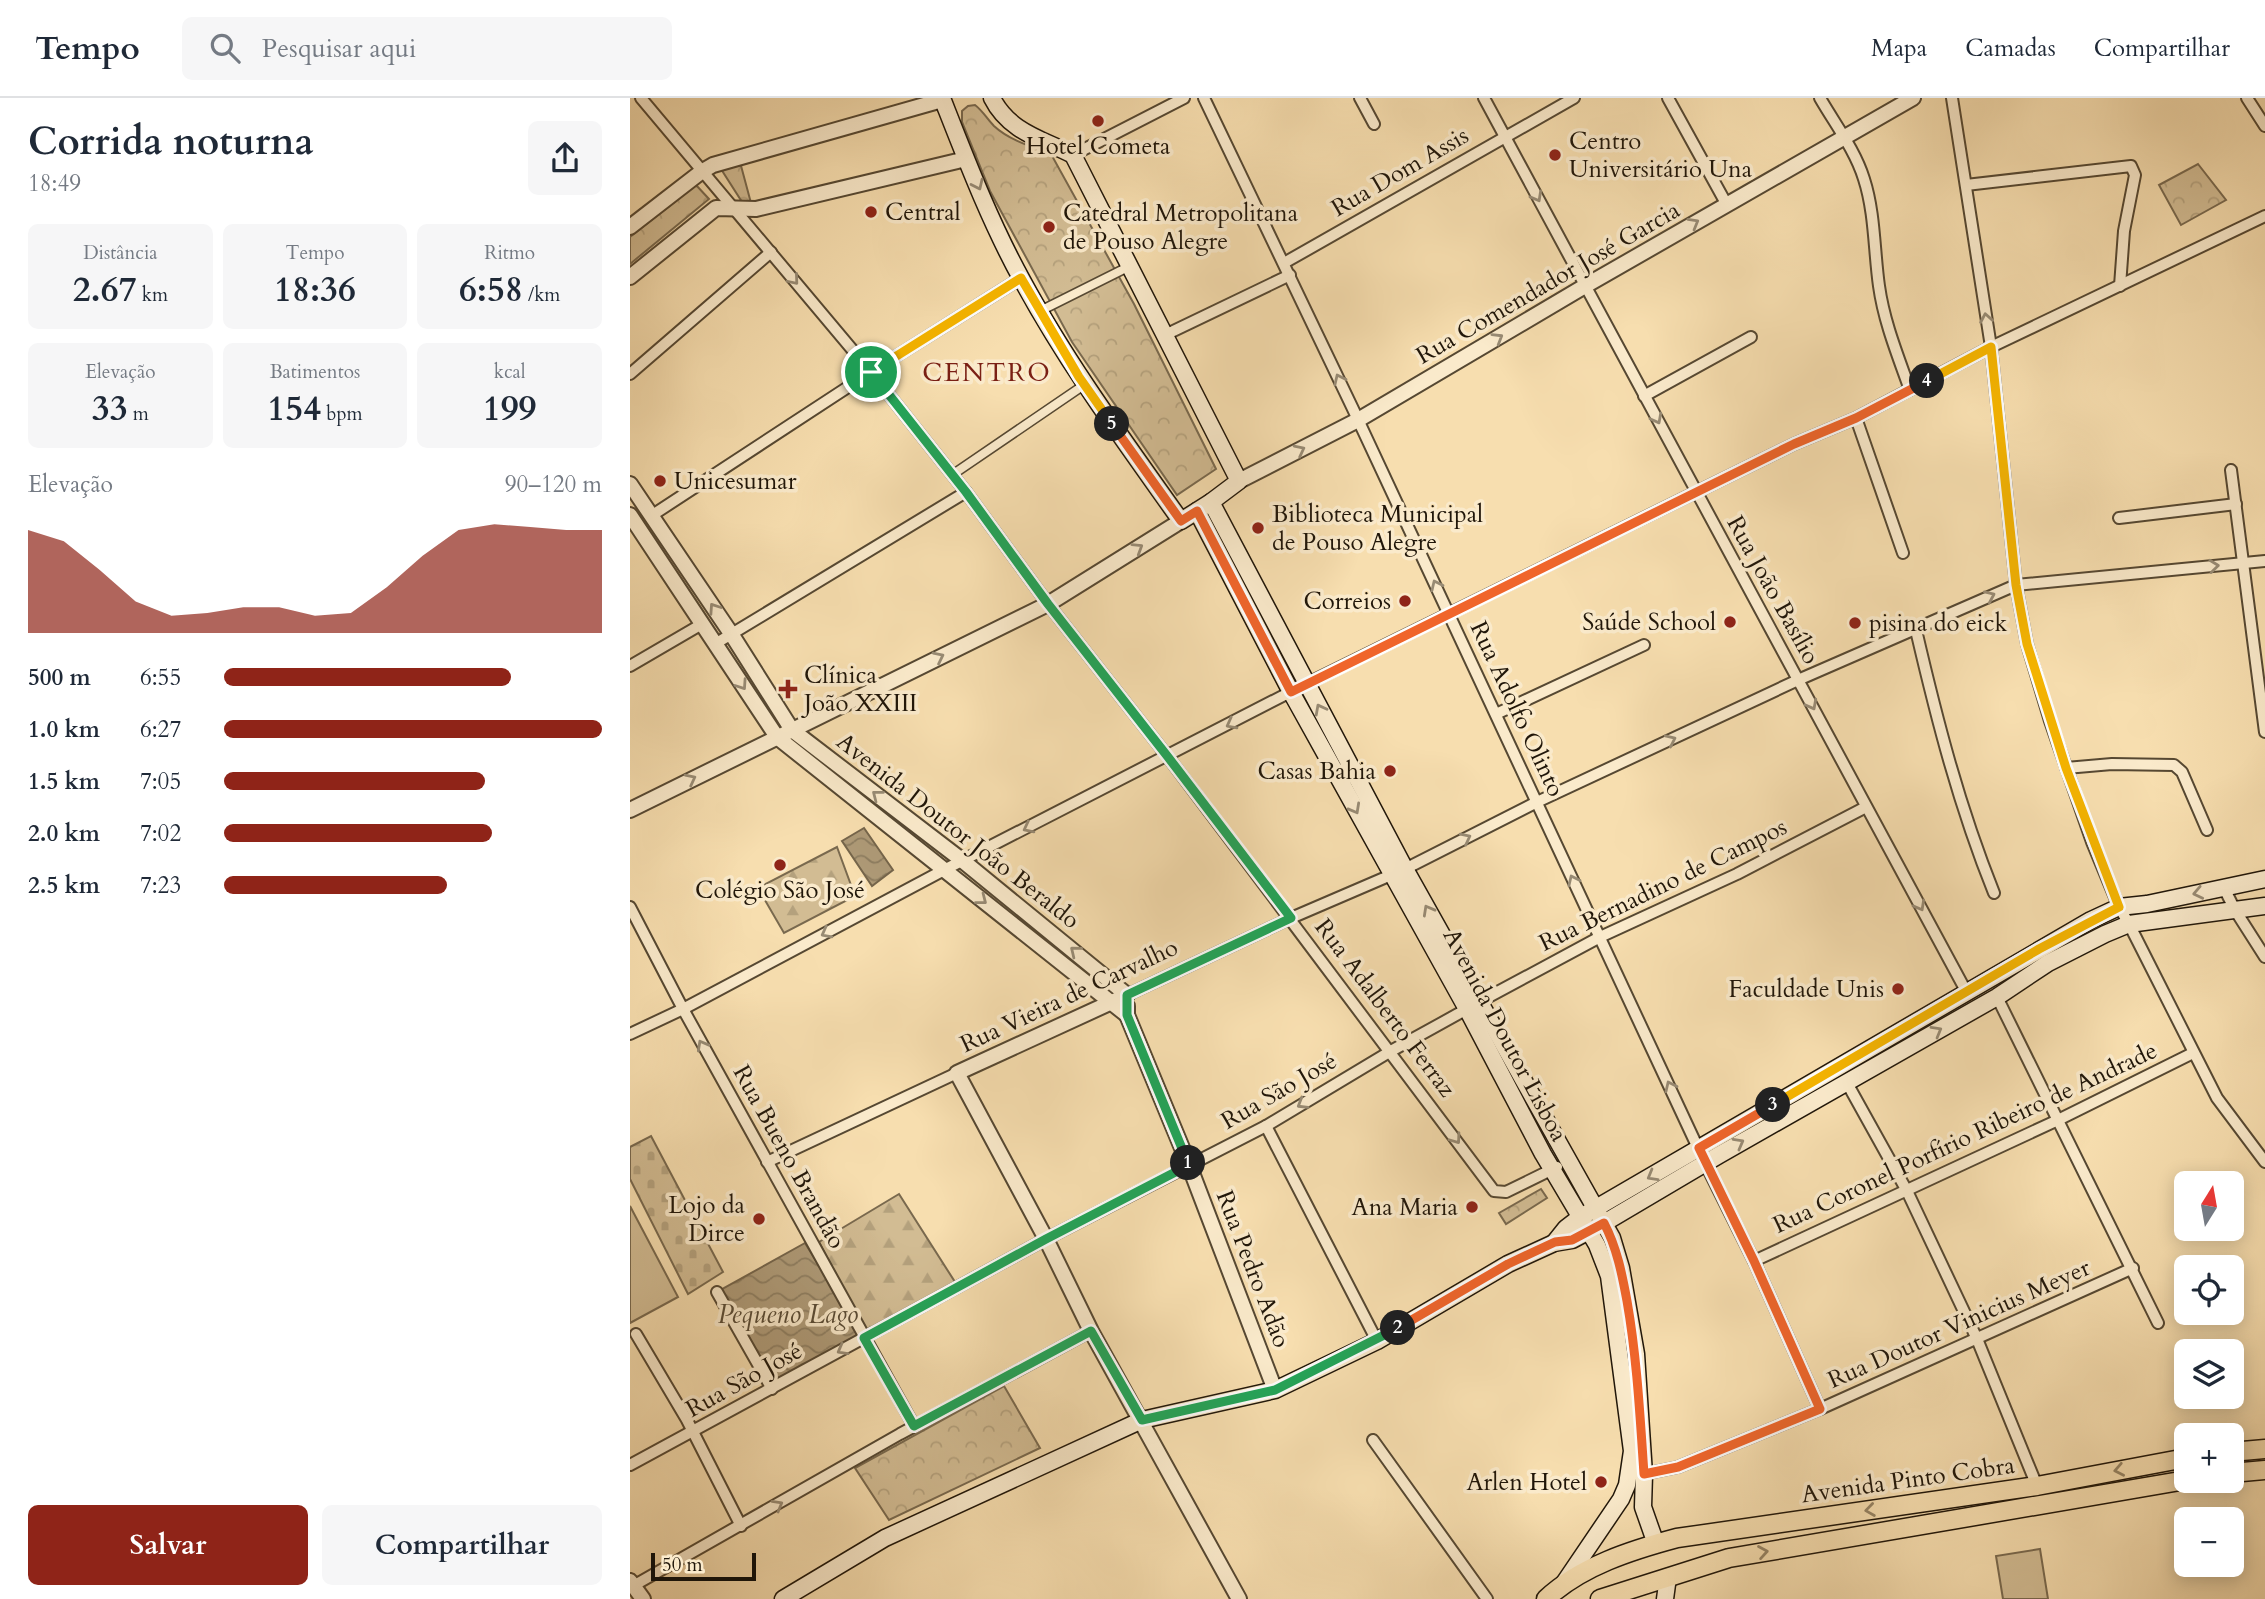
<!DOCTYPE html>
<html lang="pt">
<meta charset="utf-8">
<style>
:root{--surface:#fff;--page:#f6f6f7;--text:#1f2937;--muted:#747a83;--line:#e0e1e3;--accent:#8f2418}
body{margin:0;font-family:Cardo,serif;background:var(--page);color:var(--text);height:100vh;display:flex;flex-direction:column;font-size:26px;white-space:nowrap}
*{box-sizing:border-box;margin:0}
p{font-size:23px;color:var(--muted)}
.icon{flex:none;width:38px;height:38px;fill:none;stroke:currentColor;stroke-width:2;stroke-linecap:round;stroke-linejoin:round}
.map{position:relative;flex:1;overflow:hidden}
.panel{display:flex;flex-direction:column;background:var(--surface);width:630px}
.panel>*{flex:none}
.needle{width:46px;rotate:11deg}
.controls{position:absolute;left:1544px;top:1073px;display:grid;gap:14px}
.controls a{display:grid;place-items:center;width:70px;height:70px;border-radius:10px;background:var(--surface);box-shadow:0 4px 18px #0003;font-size:35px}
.scale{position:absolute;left:21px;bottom:18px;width:105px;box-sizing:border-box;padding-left:7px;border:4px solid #201609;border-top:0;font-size:19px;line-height:24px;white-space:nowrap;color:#201609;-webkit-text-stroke:5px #faeacb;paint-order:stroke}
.pin{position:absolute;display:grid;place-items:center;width:60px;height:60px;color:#fff;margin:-30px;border:4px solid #fff;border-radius:50%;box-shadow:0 2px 7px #0007}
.km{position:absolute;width:35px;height:35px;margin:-18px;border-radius:50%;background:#222;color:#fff;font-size:19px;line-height:35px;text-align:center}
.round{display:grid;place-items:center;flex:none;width:74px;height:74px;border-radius:10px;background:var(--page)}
.headline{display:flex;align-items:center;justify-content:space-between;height:119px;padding:0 28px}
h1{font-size:38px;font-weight:800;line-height:52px}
.stats{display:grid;grid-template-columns:repeat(3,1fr);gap:10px;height:119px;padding:7px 28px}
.stats div{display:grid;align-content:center;border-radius:10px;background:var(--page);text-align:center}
.stats b{font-size:35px;font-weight:800}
.stats small{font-size:19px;font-weight:400}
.stats p{font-size:19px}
.chart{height:196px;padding:14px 28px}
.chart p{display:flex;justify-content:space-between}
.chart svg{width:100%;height:126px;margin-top:7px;fill:var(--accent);opacity:.7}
.primary-button{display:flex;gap:14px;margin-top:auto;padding:14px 28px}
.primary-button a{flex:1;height:80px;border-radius:10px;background:var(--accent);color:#fff;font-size:28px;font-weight:800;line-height:80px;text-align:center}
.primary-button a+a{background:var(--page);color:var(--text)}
ul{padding:0 28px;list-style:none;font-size:23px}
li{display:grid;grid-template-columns:112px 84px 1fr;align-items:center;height:52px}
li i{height:18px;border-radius:9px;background:var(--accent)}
header{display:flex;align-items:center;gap:42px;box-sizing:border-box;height:98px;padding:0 35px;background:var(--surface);border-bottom:2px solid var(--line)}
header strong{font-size:33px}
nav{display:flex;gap:38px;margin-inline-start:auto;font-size:24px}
.search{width:490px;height:63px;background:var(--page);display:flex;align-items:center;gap:18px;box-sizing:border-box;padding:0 24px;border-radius:10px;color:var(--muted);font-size:26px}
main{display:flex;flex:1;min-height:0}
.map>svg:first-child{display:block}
</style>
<header>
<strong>Tempo</strong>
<div class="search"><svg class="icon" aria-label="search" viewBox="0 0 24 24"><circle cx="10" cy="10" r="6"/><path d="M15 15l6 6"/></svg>Pesquisar aqui</div>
<nav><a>Mapa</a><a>Camadas</a><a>Compartilhar</a></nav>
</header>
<main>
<section class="panel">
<div class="headline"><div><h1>Corrida noturna</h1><p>18:49</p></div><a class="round"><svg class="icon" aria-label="share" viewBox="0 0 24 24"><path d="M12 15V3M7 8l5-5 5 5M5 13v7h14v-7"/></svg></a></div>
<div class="stats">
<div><p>Distância</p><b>2.67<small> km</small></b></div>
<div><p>Tempo</p><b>18:36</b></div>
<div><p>Ritmo</p><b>6:58<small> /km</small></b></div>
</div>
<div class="stats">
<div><p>Elevação</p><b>33<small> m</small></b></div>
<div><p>Batimentos</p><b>154<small> bpm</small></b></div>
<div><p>kcal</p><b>199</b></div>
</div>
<div class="chart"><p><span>Elevação</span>90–120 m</p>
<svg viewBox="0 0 160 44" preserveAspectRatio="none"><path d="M0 44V8L10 12L20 22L30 33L40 38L50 37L60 35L70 35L80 38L90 37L100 28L110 17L120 8L130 6L140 7L150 8L160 8V44z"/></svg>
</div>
<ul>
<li><b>500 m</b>6:55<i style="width:76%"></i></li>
<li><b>1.0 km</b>6:27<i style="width:100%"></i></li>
<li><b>1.5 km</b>7:05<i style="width:69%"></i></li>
<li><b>2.0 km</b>7:02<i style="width:71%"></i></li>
<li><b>2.5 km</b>7:23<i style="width:59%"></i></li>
</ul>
<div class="primary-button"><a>Salvar</a><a>Compartilhar</a></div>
</section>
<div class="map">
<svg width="1635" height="1501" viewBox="0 0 1635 1501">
<defs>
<pattern id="forest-firs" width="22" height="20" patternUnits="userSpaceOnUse" patternTransform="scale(1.75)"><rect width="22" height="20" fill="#d2bc93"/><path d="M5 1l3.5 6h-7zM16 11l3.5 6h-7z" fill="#b4a17d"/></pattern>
<pattern id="cemetery-stones" width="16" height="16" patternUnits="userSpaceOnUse" patternTransform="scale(1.75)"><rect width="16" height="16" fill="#d2bc93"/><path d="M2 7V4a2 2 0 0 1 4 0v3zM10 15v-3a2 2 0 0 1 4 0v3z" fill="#b4a17d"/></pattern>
<pattern id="park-crowns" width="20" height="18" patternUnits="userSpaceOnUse" patternTransform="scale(1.75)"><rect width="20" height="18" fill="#d2bc93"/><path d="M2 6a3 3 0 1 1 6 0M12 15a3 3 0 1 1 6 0" fill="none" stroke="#b4a17d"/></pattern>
<pattern id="water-waves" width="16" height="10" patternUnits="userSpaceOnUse" patternTransform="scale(1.75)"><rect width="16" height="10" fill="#ae9a77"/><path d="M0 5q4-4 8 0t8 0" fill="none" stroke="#8d7d60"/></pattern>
</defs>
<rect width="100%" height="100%" fill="#f7deaf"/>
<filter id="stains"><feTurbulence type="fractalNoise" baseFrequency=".00286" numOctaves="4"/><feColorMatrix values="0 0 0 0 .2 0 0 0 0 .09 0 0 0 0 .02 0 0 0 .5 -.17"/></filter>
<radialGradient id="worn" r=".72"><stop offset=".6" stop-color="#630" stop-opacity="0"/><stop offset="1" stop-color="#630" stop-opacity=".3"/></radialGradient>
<g fill="url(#forest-firs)" stroke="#79694e" stroke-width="2">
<path d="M207,749L225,798L154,835L128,790Z"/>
<path d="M269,1096L325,1184L236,1234L189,1144Z"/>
</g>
<path fill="url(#cemetery-stones)" stroke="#79694e" stroke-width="2" d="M21,1038L93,1174L58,1196L0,1081V1049Z"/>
<g fill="url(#park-crowns)" stroke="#79694e" stroke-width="2">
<path d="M345,7C353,13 357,21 364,28C379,42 402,49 421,56L504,206L586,371L547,397L442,244L360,93L332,24V13L338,8Z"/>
<path d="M110,64L121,105L114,107L91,71Z"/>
<path d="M1568,66L1596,102L1551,127L1529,87Z"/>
<path d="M66,87L79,101L0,166V139Z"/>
<path d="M911,1091L917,1100L876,1126L869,1115Z"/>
<path d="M374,1288L410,1350L259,1422L225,1370Z"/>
</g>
<g fill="#d2bc93" stroke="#79694e" stroke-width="2">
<path d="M0,1108L48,1199L0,1225Z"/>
<path d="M1410,1451L1418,1501H1373L1366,1458Z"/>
</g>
<g fill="url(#water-waves)" stroke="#75654b" stroke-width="2">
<path d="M234,730L263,772L242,788L212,743Z"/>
<path d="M175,1145L234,1240L142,1291L87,1194Z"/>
</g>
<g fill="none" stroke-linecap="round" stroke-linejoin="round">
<defs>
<g id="pedestrian">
<path d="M410,213L498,169"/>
<path d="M322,377L454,287"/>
</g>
<g id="minor">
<path d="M11,0L241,274L336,394L418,506L538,659L864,1093L876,1094L927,1069"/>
<path d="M574,0L723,311L1075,1065L1124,1163L1190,1311"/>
<path d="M730,0L744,26"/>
<path d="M854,0L1336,893"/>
<path d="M1038,0L1097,107"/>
<path d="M1190,0C1205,26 1225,52 1234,81C1245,115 1244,153 1249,188C1254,224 1268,258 1280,292"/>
<path d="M1322,0L1361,249L1386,487L1397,546L1420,623L1462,744L1489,809L1499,826L1587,1000L1635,1064"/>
<path d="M1617,0L1635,28"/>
<path d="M443,57L554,0"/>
<path d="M1336,87L1501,68L1505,77L1494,133L1490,188"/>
<path d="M654,165L944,0"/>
<path d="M535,237L660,177"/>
<path d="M0,276L141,154"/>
<path d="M1014,298L1121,239"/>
<path d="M1226,320L1273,455"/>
<path d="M1601,372L1635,634"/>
<path d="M21,418L241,274L391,180"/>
<path d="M1489,420L1606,406"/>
<path d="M1286,532C1307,622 1329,708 1364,795"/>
<path d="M85,546L336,394"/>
<path d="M0,568L72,526"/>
<path d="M866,616L1014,547"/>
<path d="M1436,670L1482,666L1544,667L1552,674L1577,732"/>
<path d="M1594,790L1605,812L1635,859"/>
<path d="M0,809L53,911L284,1328"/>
<path d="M497,897L661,820L775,771L907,704L1168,582L1386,487L1635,463"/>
<path d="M1367,899L1528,1225"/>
<path d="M849,904L970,839L1107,776L1236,709"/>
<path d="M0,936L53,911L314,772L676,586L1164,346L1226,320L1361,249L1635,118"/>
<path d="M1217,985L1277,1093L1347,1241L1407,1388"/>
<path d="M636,1028L747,1243"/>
<path d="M137,1064L327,975"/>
<path d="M1124,1163L1428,1022L1563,955"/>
<path d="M87,1194L142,1291"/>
<path d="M6,1236L57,1322L111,1428"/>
<path d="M743,1342L857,1501"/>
<path d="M0,1367L416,1141L636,1028L761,953L837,911"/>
<path d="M1014,1376L1048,1369L1190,1311L1503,1170"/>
<path d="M3,1488L270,1336L461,1233"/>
</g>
<g id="tertiary">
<path d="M0,129L71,74L83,67L312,2"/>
<path d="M0,179L86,110L126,111L336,61"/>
<path d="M609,383L728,322L955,188L1283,0"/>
<path d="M0,386L102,537L162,632L333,763L497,897"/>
<path d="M0,417L147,639L497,917"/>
<path d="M0,712L418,506L551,423"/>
<path d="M497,897L327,975L416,1141L461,1233L609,1501"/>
<path d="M497,908V917L559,1067L645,1292"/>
<path d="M0,1483L13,1501"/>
</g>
<g id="secondary">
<path d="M312,0C336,61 360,124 392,182C438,267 495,344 551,423L581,404L609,383L443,57C412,41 379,34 362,0"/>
<path d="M581,404L775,771L982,1140L991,1170L1006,1256L1014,1376L1013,1409L1026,1446"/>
<path d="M567,413L661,594L837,911L913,1056L967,1147L979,1178L1002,1353L997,1387L991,1401L934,1485"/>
<path d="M924,1145L936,1130L949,1120L1461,822L1489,809L1517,806L1635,781"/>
<path d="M153,1501L255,1440L512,1322L645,1292L747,1243L878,1166L924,1145L942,1142L974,1125L1089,1057L1367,899L1418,865L1475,836L1499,826L1635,808"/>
<path d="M1035,1501L1038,1479"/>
</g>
<g id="trunk">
<path d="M1601,1354L1635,1351"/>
<path d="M1601,1375L1635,1372"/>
<path d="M916,1501C951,1468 1002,1452 1047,1440L1407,1388L1556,1360"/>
<path d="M970,1501L1099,1460L1556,1382"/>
</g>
</defs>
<use href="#pedestrian" stroke="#564832" stroke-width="11"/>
<use href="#minor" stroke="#564832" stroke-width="14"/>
<use href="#tertiary" stroke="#564832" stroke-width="18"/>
<use href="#secondary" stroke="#201609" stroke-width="19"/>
<use href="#trunk" stroke="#201609" stroke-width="21"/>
<use href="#pedestrian" stroke="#faeacb" stroke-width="8"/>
<use href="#minor" stroke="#faeacb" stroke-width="10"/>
<use href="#tertiary" stroke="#faeacb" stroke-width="14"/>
<use href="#secondary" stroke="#faeacb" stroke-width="16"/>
<use href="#trunk" stroke="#f7deaf" stroke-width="18"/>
</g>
<defs><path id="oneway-chevron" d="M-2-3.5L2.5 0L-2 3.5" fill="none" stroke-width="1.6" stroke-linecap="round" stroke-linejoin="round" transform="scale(1.75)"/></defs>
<g stroke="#988b74">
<use href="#oneway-chevron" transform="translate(348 87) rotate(65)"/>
<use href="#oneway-chevron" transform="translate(907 99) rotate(61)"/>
<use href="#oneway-chevron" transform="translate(1064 125) rotate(-30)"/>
<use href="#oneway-chevron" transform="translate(164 182) rotate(50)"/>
<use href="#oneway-chevron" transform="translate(1356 220) rotate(-100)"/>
<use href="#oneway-chevron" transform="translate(868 240) rotate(-31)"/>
<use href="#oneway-chevron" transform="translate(709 281) rotate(-115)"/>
<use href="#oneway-chevron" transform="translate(1027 321) rotate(62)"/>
<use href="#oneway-chevron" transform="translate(670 352) rotate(-27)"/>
<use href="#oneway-chevron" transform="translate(508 450) rotate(-32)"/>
<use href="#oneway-chevron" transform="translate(1584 468) rotate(-6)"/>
<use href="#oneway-chevron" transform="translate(806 487) rotate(-115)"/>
<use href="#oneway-chevron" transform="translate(1360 498) rotate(-24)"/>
<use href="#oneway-chevron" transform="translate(84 510) rotate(-124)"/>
<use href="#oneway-chevron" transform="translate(309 559) rotate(-26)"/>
<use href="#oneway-chevron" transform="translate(112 587) rotate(56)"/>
<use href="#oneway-chevron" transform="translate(1182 607) rotate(62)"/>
<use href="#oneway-chevron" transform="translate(690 611) rotate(-118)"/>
<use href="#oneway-chevron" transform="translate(601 626) rotate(152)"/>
<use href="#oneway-chevron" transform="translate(1041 642) rotate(-25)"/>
<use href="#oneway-chevron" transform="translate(61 681) rotate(-27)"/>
<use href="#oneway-chevron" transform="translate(247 697) rotate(-142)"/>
<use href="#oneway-chevron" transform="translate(725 711) rotate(61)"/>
<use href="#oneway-chevron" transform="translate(398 730) rotate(153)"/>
<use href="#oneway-chevron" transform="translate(836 740) rotate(-27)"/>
<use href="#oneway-chevron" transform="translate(943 782) rotate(-115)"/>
<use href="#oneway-chevron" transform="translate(1568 795) rotate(168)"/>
<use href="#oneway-chevron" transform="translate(352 802) rotate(38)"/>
<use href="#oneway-chevron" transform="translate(1290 808) rotate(61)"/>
<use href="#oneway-chevron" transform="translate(798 812) rotate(-119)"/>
<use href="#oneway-chevron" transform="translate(196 835) rotate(152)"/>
<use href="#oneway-chevron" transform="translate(445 853) rotate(-141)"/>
<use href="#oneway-chevron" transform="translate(1307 933) rotate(-30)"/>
<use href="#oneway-chevron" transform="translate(72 947) rotate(-119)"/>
<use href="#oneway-chevron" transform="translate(1040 988) rotate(-115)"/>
<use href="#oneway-chevron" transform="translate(672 1006) rotate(149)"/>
<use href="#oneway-chevron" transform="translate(826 1041) rotate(54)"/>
<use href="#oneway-chevron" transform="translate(1109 1045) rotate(-29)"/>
<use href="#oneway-chevron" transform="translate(1022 1078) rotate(150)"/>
<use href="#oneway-chevron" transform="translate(212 1252) rotate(151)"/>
<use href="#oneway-chevron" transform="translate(148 1407) rotate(-30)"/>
</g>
<g stroke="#968464">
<use href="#oneway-chevron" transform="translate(1489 1372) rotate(169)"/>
<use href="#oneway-chevron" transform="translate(1240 1412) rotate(172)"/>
<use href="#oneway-chevron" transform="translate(1133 1454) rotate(-10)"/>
</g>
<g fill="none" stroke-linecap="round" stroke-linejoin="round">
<defs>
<path id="split-1" d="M241,274L336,394L418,506L538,659L661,820L497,897V917L558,1065"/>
<path id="split-2" d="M558,1065L559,1067L416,1141L234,1240L284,1328L461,1233L512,1322L645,1292L768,1230"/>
<path id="split-3" d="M768,1230L878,1166L925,1144L942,1142L974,1125C987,1150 992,1176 997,1203C1007,1260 1010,1318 1014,1376L1048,1369L1190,1311L1124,1163L1069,1050L1143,1007"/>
<path id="split-4" d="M1143,1007L1409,851L1489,809L1436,670L1397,546L1386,487L1361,249L1297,283"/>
<path id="split-5" d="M482,326L551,423L567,413L661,594L1164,346L1226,320L1297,283"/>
<path id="split-6" d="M241,274L391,180L449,279L482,326"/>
</defs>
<use href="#split-1" stroke="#fff" stroke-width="14"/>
<use href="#split-2" stroke="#fff" stroke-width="14"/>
<use href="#split-3" stroke="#fff" stroke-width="14"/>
<use href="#split-4" stroke="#fff" stroke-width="14"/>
<use href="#split-5" stroke="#fff" stroke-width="14"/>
<use href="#split-6" stroke="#fff" stroke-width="14"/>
<use href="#split-1" stroke="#22a559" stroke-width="9"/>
<use href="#split-2" stroke="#22a559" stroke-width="9"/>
<use href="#split-3" stroke="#f0652b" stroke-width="9"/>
<use href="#split-4" stroke="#f5b400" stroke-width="9"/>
<use href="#split-5" stroke="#f0652b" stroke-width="9"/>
<use href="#split-6" stroke="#f5b400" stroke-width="9"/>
</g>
<g fill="#8f2418" stroke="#faeacb" stroke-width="2.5">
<circle cx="468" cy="23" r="7"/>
<circle cx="925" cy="57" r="7"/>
<circle cx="241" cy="114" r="7"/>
<circle cx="419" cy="129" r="7"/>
<circle cx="30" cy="383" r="7"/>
<circle cx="628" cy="430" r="7"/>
<circle cx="775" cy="503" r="7"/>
<circle cx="1100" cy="524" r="7"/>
<circle cx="1225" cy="525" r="7"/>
<path d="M154.5 580.5h7v7h7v7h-7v7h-7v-7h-7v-7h7z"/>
<circle cx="760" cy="673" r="7"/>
<circle cx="150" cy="767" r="7"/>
<circle cx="1268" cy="891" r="7"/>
<circle cx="842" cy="1109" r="7"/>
<circle cx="129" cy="1121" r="7"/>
<circle cx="971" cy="1384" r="7"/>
</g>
<g text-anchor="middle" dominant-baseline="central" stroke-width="7" stroke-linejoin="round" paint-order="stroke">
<g font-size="24" fill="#201609" stroke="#faeacb" text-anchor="start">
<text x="939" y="43">Centro<tspan x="939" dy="28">Universitário Una</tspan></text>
<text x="468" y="48" text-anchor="middle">Hotel Cometa</text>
<text x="255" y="114">Central</text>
<text x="433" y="115">Catedral Metropolitana<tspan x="433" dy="28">de Pouso Alegre</tspan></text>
<text x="44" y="383">Unicesumar</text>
<text x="642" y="416">Biblioteca Municipal<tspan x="642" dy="28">de Pouso Alegre</tspan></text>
<text x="761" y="503" text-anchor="end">Correios</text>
<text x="1086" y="524" text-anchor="end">Saúde School</text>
<text x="1239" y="525">pisina do eick</text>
<text x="174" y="577">Clínica<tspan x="174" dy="28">João XXIII</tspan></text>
<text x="746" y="673" text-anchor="end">Casas Bahia</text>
<text x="150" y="792" text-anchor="middle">Colégio São José</text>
<text x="1254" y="891" text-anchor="end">Faculdade Unis</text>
<text x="115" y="1107" text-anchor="end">Lojo da<tspan x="115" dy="28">Dirce</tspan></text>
<text x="828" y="1109" text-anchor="end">Ana Maria</text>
<text x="957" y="1384" text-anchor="end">Arlen Hotel</text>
</g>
<g font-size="24" fill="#201609" stroke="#faeacb">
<text transform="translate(770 74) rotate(-30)">Rua Dom Assis</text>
<text transform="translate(918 185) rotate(-30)">Rua Comendador José Garcia</text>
<text transform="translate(1143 492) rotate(61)">Rua João Basílio</text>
<text transform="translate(887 611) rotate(65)">Rua Adolfo Olinto</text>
<text transform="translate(328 733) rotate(38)">Avenida Doutor João Beraldo</text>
<text transform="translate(1033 787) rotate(-26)">Rua Bernadino de Campos</text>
<text transform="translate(439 898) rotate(-25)">Rua Vieira de Carvalho</text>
<text transform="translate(755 910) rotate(53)">Rua Adalberto Ferraz</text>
<text transform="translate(875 937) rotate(62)">Avenida Doutor Lisboa</text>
<text transform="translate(649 993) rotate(-30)">Rua São José</text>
<text transform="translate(1335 1040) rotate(-25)">Rua Coronel Porfírio Ribeiro de Andrade</text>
<text transform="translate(159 1059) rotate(61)">Rua Bueno Brandão</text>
<text transform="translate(623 1171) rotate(69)">Rua Pedro Adão</text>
<text transform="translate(1329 1226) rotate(-24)">Rua Doutor Vinicius Meyer</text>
<text transform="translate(114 1282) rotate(-29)">Rua São José</text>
<text transform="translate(1278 1382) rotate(-8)">Avenida Pinto Cobra</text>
</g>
<g font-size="26" letter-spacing="2" fill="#7a1f14" stroke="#faeacb">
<text x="357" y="274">CENTRO</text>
</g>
<g font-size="26" font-style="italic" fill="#594b35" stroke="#faeacb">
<text x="158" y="1216">Pequeno Lago</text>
</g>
</g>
<rect width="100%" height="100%" filter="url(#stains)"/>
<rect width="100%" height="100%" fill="url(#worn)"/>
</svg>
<div class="controls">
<a><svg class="needle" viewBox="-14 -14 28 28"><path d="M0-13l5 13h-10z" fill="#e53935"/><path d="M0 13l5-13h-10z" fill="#747a83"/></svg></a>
<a><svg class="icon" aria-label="locate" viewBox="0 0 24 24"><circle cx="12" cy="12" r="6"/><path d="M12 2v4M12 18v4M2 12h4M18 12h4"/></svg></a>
<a><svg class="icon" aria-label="layers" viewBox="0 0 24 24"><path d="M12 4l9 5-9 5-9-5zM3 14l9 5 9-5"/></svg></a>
<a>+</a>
<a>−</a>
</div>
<div class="scale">50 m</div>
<div class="pin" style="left:241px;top:274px;background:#1e9e55"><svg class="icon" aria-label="arrive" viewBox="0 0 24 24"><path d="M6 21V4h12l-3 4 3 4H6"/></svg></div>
<b class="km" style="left:558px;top:1065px">1</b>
<b class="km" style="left:768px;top:1230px">2</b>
<b class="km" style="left:1143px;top:1007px">3</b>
<b class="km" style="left:1297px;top:283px">4</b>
<b class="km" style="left:482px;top:326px">5</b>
</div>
</main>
